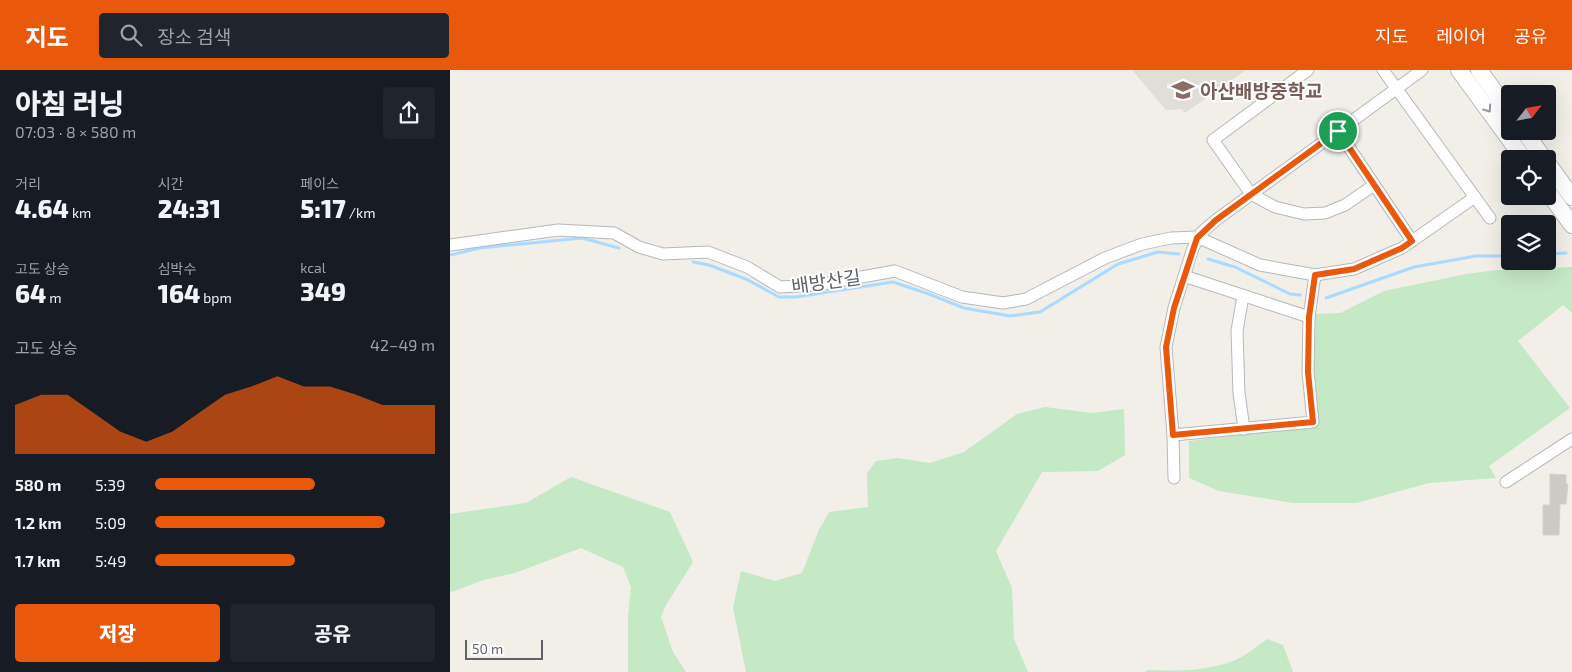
<!DOCTYPE html>
<html lang="ko">
<meta charset="utf-8">
<style>
:root{--surface:#171b24;--page:#20242c;--text:#f1f3f6;--muted:#9ea1a6;--accent:#ea580c}
body{margin:0;font-family:"Exo 2","Noto Sans KR",sans-serif;background:var(--page);color:var(--text);height:100vh;display:flex;flex-direction:column;font-size:19px;white-space:nowrap}
*{box-sizing:border-box;margin:0}
p{font-size:16px;color:var(--muted)}
.icon{flex:none;width:28px;height:28px;fill:none;stroke:currentColor;stroke-width:2;stroke-linecap:round;stroke-linejoin:round}
.map{position:relative;flex:1;overflow:hidden}
.sheet{display:flex;flex-direction:column;background:var(--surface);width:450px}
.sheet>*{flex:none}
.needle{width:32px;rotate:59deg}
.fabs{position:absolute;left:1051px;top:15px;display:grid;gap:10px}
.fabs a{display:grid;place-items:center;width:55px;height:55px;border-radius:5px;background:var(--surface);box-shadow:0 5px 20px #0002;font-size:25px}
.scale{position:absolute;left:15px;bottom:12px;width:78px;box-sizing:border-box;padding-left:5px;border:2px solid #5f6368;border-top:0;font-size:14px;line-height:18px;white-space:nowrap;color:#5f6368;-webkit-text-stroke:4px #fff;paint-order:stroke}
.pin{position:absolute;display:grid;place-items:center;width:42px;height:42px;color:#fff;margin:-21px;border:2px solid #fff;border-radius:50%;box-shadow:0 1px 5px #0007}
.round{display:grid;place-items:center;flex:none;width:52px;height:52px;border-radius:5px;background:var(--page)}
.overview{display:flex;align-items:center;justify-content:space-between;height:85px;padding:0 15px}
h1{font-size:28px;font-weight:800;line-height:38px}
.stats{display:grid;grid-template-columns:repeat(3,1fr);gap:8px;height:85px;padding:5px 15px}
.stats div{display:grid;align-content:center}
.stats b{font-size:25px;font-weight:800}
.stats small{font-size:14px;font-weight:400}
.stats p{font-size:14px}
.chart{height:140px;padding:10px 15px}
.chart p{display:flex;justify-content:space-between}
.chart svg{width:100%;height:90px;margin-top:5px;fill:var(--accent);opacity:.7}
.primary-button{display:flex;gap:10px;margin-top:auto;padding:10px 15px}
.primary-button a{flex:1;height:58px;border-radius:5px;background:var(--accent);color:#fff;font-size:20px;font-weight:800;line-height:58px;text-align:center}
.primary-button a+a{background:var(--page);color:var(--text)}
ul{padding:0 15px;list-style:none;font-size:16px}
li{display:grid;grid-template-columns:80px 60px 1fr;align-items:center;height:38px}
li i{height:12px;border-radius:6px;background:var(--accent)}
header{display:flex;align-items:center;gap:30px;box-sizing:border-box;height:70px;padding:0 25px;background:var(--accent);color:#fff}
header strong{font-size:24px}
nav{display:flex;gap:28px;margin-inline-start:auto;font-size:18px}
.search{width:350px;height:45px;background:var(--page);display:flex;align-items:center;gap:12px;box-sizing:border-box;padding:0 18px;border-radius:5px;color:var(--muted);font-size:19px}
main{display:flex;flex:1;min-height:0}
.map>svg:first-child{display:block}
</style>
<header>
<strong>지도</strong>
<div class="search"><svg class="icon" aria-label="search" viewBox="0 0 24 24"><circle cx="10" cy="10" r="6"/><path d="M15 15l6 6"/></svg>장소 검색</div>
<nav><a>지도</a><a>레이어</a><a>공유</a></nav>
</header>
<main>
<section class="sheet">
<div class="overview"><div><h1>아침 러닝</h1><p>07:03 · 8 × 580 m</p></div><a class="round"><svg class="icon" aria-label="share" viewBox="0 0 24 24"><path d="M12 15V3M7 8l5-5 5 5M5 13v7h14v-7"/></svg></a></div>
<div class="stats">
<div><p>거리</p><b>4.64<small> km</small></b></div>
<div><p>시간</p><b>24:31</b></div>
<div><p>페이스</p><b>5:17<small> /km</small></b></div>
</div>
<div class="stats">
<div><p>고도 상승</p><b>64<small> m</small></b></div>
<div><p>심박수</p><b>164<small> bpm</small></b></div>
<div><p>kcal</p><b>349</b></div>
</div>
<div class="chart"><p><span>고도 상승</span>42–49 m</p>
<svg viewBox="0 0 160 44" preserveAspectRatio="none"><path d="M0 44V20L10 15L20 15L30 24L40 33L50 38L60 33L70 24L80 15L90 11L100 6L110 11L120 11L130 15L140 20L150 20L160 20V44z"/></svg>
</div>
<ul>
<li><b>580 m</b>5:39<i style="width:57%"></i></li>
<li><b>1.2 km</b>5:09<i style="width:82%"></i></li>
<li><b>1.7 km</b>5:49<i style="width:50%"></i></li>
</ul>
<div class="primary-button"><a>저장</a><a>공유</a></div>
</section>
<div class="map">
<svg width="1122" height="602" viewBox="0 0 1122 602">
<rect width="100%" height="100%" fill="#f1efe8"/>
<path fill="#e1ded6" d="M682,0H796L735,43L732,39L716,40Z"/>
<g fill="#c5e8c5">
<path d="M1122,197V243L1113,235L1068,271L1120,338L1039,396L1046,408L979,413L906,433H843L769,421L739,408V371L868,356L863,303L866,244L890,243L934,221L1016,204L1046,200Z"/>
<path d="M595,337L641,343L674,339L675,385L648,401L592,402L546,481L562,518L564,569L578,602H296L283,537L291,501L325,511L352,503L368,462L379,442L418,437L417,403L426,391L448,388L480,393L514,382L567,344Z"/>
<path d="M121,407L220,442L243,492L216,535L211,547L223,582L236,602H178V546L181,517L173,497L131,478L65,503L33,510L2,522L0,521V444L76,433Z"/>
<path d="M817,569L833,575L843,602H695L697,600C730,601 766,602 795,585C803,580 810,574 817,569Z"/>
</g>
<g fill="none" stroke-linecap="round" stroke-linejoin="round">
<g stroke="#aadaff" stroke-width="3">
<path d="M1098,184L1116,183"/>
<path d="M0,185L30,178L132,168L169,178"/>
<path d="M758,189L785,197L840,224L850,225"/>
<path d="M243,192L259,195L296,209L329,227H346L443,212L479,224L514,238L560,246L590,242L668,194L708,182L729,184"/>
<path d="M876,228L964,197L1026,186H1060"/>
</g>
</g>
<path fill="#cccac5" stroke="#d6d1c6" d="M1100,404L1116,405V414H1118L1116,434H1110L1109,465H1093V435H1100Z"/>
<g fill="none" stroke-linecap="round" stroke-linejoin="round">
<defs>
<g id="street">
<path d="M858,0L763,70L801,124L825,137L854,144L875,143L895,135L924,115"/>
<path d="M933,0L1040,148"/>
<path d="M888,61L962,171"/>
<path d="M0,175L108,160L164,163L189,177L213,184L258,182L297,197L330,217L367,215L445,201L512,227L553,233L576,229L655,188L692,174L721,168L747,167L810,195L865,205L904,199L952,178L1025,127"/>
<path d="M734,206L859,247"/>
<path d="M793,226L787,261L789,323L794,359"/>
<path d="M723,365L863,352L858,302L859,247L865,205"/>
<path d="M724,408L723,365L716,277L724,238L743,178L751,163L766,150L972,0"/>
<path d="M1056,412L1122,369"/>
</g>
<g id="secondary">
<path d="M1009,0L1074,89"/>
<path d="M1029,0L1060,43"/>
<path d="M1074,61L1094,89"/>
<path d="M1098,94L1122,127"/>
<path d="M1098,122L1122,155"/>
</g>
</defs>
<use href="#street" stroke="#b5b8bc" stroke-width="13"/>
<use href="#secondary" stroke="#b6babf" stroke-width="18"/>
<use href="#street" stroke="#fff" stroke-width="11"/>
<use href="#secondary" stroke="#fff" stroke-width="16"/>
</g>
<defs><path id="oneway-chevron" d="M-2-3.5L2.5 0L-2 3.5" fill="none" stroke-width="1.6" stroke-linecap="round" stroke-linejoin="round" transform="scale(1.25)"/></defs>
<use stroke="#979a9d" href="#oneway-chevron" transform="translate(1038 39) rotate(54)"/>
<g fill="none" stroke-linecap="round" stroke-linejoin="round">
<defs>
<path id="route" d="M888,61L962,171L952,178L904,199L865,205L859,247L858,302L863,352L723,365L716,277L724,238L747,168L766,150Z"/>
</defs>
<use href="#route" stroke="#fff" stroke-width="10"/>
<use href="#route" stroke="#ea580c" stroke-width="6"/>
</g>
<defs>
<symbol id="school-bare" viewBox="-9 -9 18 18"><path d="M0-5L7-2L0 1L-7-2ZM-4 1L0 2.5L4 1V4Q0 6-4 4Z" fill="#8d6e63" stroke="#fff" stroke-width="2.5" paint-order="stroke"/></symbol>
</defs>
<g fill-rule="evenodd">
<use href="#school-bare" x="717" y="4" width="32" height="32"/>
</g>
<g text-anchor="middle" dominant-baseline="central" stroke-width="4" stroke-linejoin="round" paint-order="stroke">
<g font-size="19" font-weight="bold" fill="#785e54" stroke="#fff" text-anchor="start">
<text x="750" y="20">아산배방중학교</text>
</g>
<g font-size="19" fill="#5f6368" stroke="#fff">
<text transform="translate(376 211) rotate(-8)">배방산길</text>
</g>
</g>
</svg>
<div class="fabs">
<a><svg class="needle" viewBox="-14 -14 28 28"><path d="M0-13l5 13h-10z" fill="#e53935"/><path d="M0 13l5-13h-10z" fill="#9ea1a6"/></svg></a>
<a><svg class="icon" aria-label="locate" viewBox="0 0 24 24"><circle cx="12" cy="12" r="6"/><path d="M12 2v4M12 18v4M2 12h4M18 12h4"/></svg></a>
<a><svg class="icon" aria-label="layers" viewBox="0 0 24 24"><path d="M12 4l9 5-9 5-9-5zM3 14l9 5 9-5"/></svg></a>
</div>
<div class="scale">50 m</div>
<div class="pin" style="left:888px;top:61px;background:#1e9e55"><svg class="icon" aria-label="arrive" viewBox="0 0 24 24"><path d="M6 21V4h12l-3 4 3 4H6"/></svg></div>
</div>
</main>
